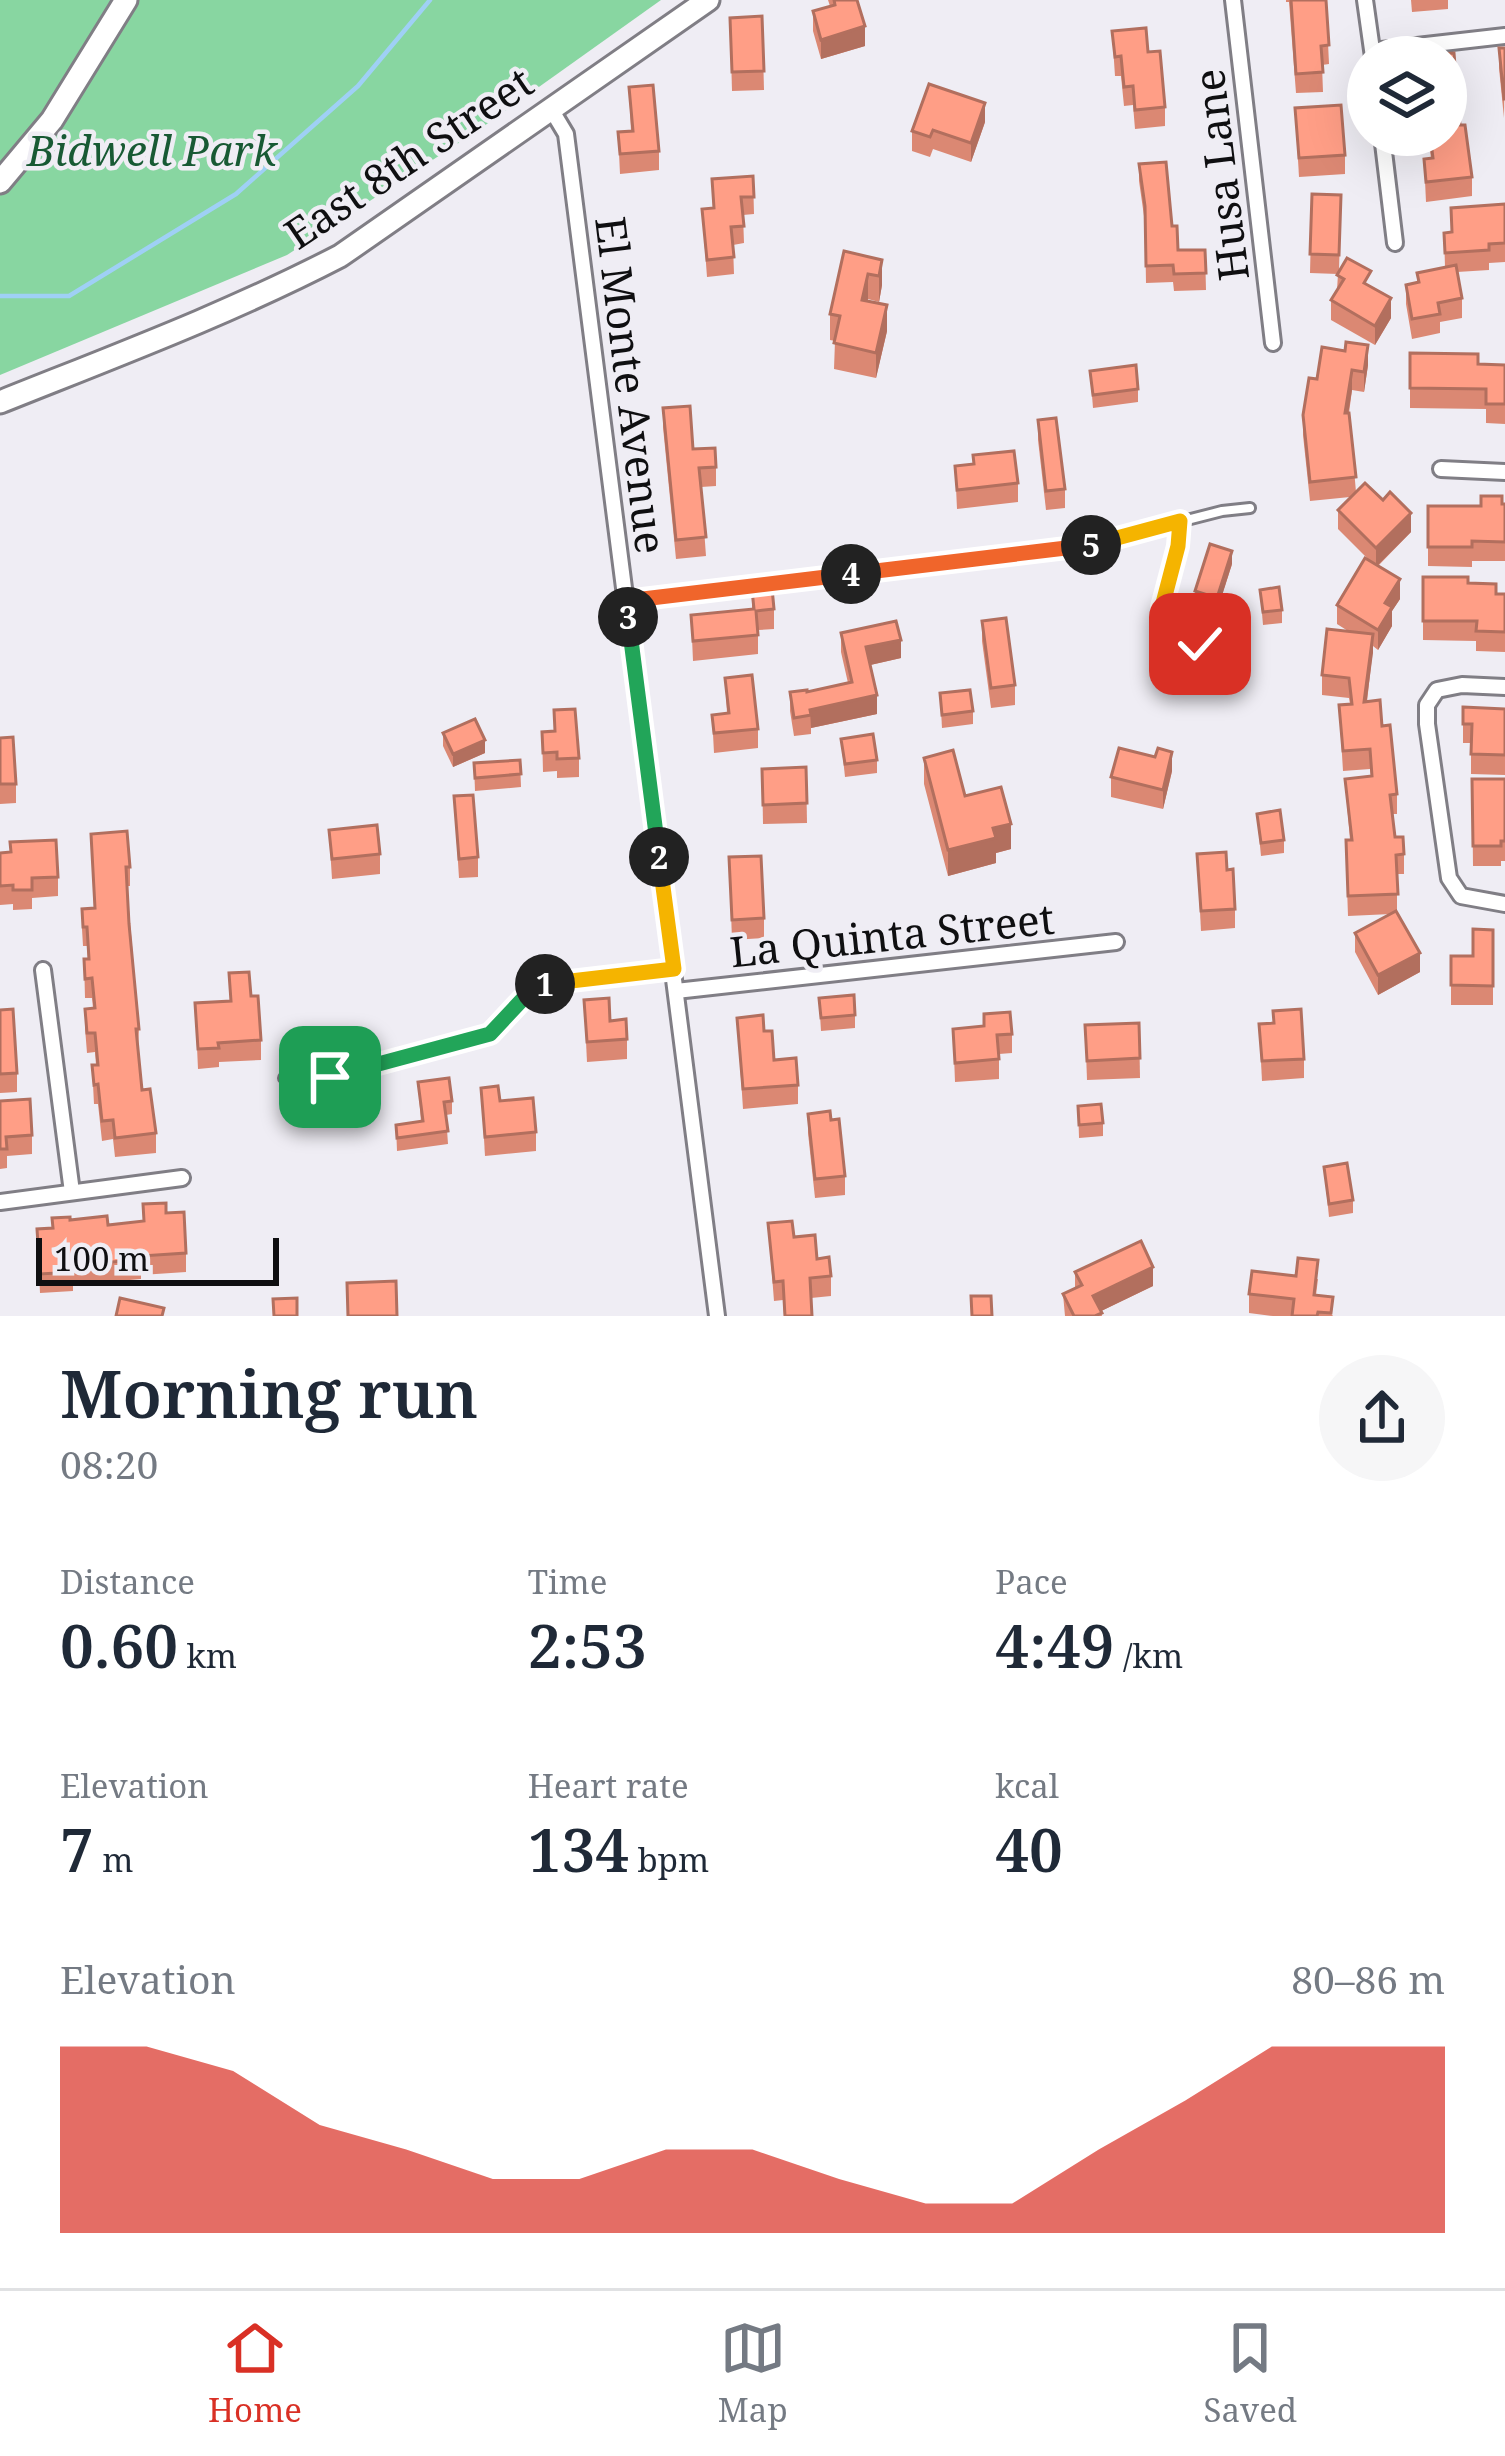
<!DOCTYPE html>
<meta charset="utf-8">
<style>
:root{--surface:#fff;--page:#f6f6f7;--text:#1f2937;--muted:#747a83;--line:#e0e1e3;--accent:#d93025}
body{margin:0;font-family:"Noto Serif",serif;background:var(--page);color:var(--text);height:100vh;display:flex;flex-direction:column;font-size:45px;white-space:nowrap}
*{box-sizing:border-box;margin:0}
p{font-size:39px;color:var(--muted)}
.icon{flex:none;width:66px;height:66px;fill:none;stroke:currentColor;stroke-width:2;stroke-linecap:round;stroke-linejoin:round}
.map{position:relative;height:1316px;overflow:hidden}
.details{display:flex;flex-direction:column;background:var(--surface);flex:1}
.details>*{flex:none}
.buttons{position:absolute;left:1347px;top:36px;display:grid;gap:24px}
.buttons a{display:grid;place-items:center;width:120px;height:120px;border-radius:50%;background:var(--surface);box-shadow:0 12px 48px #0002;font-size:60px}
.scale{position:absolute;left:36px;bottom:30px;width:243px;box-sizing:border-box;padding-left:12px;border:6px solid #0f0f11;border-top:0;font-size:33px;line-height:42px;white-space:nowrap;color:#0f0f11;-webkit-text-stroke:9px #efedf4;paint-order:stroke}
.pin{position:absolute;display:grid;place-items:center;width:102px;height:102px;color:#fff;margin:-51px;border-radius:24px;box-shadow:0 6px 18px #0006}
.km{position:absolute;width:60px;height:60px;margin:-30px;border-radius:50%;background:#222;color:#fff;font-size:33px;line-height:60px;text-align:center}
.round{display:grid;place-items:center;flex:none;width:126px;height:126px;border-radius:63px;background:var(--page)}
.head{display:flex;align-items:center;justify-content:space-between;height:204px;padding:0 60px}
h1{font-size:66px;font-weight:600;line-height:90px}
.metrics{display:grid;grid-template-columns:repeat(3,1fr);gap:18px;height:204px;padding:12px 60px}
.metrics div{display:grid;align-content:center}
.metrics b{font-size:60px;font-weight:600}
.metrics small{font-size:33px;font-weight:400}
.metrics p{font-size:33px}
.chart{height:336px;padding:24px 60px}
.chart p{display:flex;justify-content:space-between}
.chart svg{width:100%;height:216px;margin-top:12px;fill:var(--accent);opacity:.7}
.menu{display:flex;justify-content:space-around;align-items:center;height:168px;border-top:3px solid var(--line);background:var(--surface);font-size:33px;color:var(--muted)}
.menu a{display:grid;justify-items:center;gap:6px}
.menu .current{color:var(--accent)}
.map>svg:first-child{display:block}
</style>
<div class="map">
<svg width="1505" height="1316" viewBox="0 0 1505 1316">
<rect width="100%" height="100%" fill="#efedf4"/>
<path fill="#88d6a1" d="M0,0H661L477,131L287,255L0,375Z"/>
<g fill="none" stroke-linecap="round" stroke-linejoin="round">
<path stroke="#9fd0f5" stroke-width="4.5" d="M0,296H69L236,194L358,86L430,0"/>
<defs>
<g id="lane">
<path d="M1085,546L1222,511L1250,508"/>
<path d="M1168,634C1187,635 1200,636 1205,657L1200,666L1194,668C1175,657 1161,632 1162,609C1162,600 1167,589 1169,580C1175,560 1179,542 1180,521"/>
<path d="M284,1078L330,1077L491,1034L535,987L542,984L672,969"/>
</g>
<g id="street">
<path d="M1233,0L1273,343"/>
<path d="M1365,0L1373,57"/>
<path d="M1373,51L1505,36"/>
<path d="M551,109L566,134L717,1316"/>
<path d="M1382,135L1395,243"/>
<path d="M1441,469L1505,472"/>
<path d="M626,601L1084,546"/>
<path d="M1505,687L1462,685L1437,690L1427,705V724L1449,878L1461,896L1505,904"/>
<path d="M43,970L72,1192"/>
<path d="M676,991L1116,942"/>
<path d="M0,1202L182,1178"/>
</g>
<g id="secondary">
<path d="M0,182L52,120L126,0"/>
<path d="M0,402C115,356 230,313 340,256L708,0"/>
</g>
</defs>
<use href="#lane" stroke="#807e85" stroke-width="14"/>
<use href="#street" stroke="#807e85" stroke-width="20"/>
<use href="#secondary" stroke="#807e85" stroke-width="27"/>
<use href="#lane" stroke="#fff" stroke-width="8"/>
<use href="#street" stroke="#fff" stroke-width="14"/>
<use href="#secondary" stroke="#fff" stroke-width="21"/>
</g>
<g fill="#db8873">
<path d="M828,0H857L865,46L821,59L813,31V11L830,6Z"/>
<path d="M1286,0H1326L1329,64L1322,65L1323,92L1296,93L1289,2H1286Z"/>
<path d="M1411,0H1448V9L1412,12Z"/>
<path d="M762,16L764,90L732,91L730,18Z"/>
<path d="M1112,31L1148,52L1165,107V126L1135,129L1133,105L1124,106L1121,76H1115Z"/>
<path d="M1499,48H1505L1504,118L1499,68Z"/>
<path d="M629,87L659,151V170L620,174L618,132L631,131Z"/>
<path d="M1295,108L1345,155V174L1299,177Z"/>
<path d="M985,122L971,162L933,149L930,157L912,151V131Z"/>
<path d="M1460,125L1472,177V196L1426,202L1424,159L1431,158L1428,135H1417H1446Z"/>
<path d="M1139,164L1172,226L1178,250H1205L1206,290L1174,291L1173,282L1146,283L1145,223L1139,181Z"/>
<path d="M753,176L754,214L743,215L744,243L733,245L734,274L707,277L702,209L713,208L712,179Z"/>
<path d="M1312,194L1341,195L1339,271L1371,286L1391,318L1375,345L1331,320V300L1337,290L1338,274L1310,273Z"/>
<path d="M1505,204V262L1489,263V270L1457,272L1462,298V318L1440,322V333L1412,339L1406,304V285L1417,283V273L1445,267L1444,233L1451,232V208Z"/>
<path d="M882,260V285L879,302L868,299L867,301L887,331L876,378L834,369L835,341L830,340V314Z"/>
<path d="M1478,364L1505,365V424L1486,423V409L1410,408V388Z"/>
<path d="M1368,365L1364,392L1352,390L1349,413L1356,492L1411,532L1378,566L1400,599L1392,611V626L1378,650L1373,646L1367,702L1382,726L1397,794V814H1392L1395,837L1404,854V874H1397V913L1420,972L1378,995L1355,952V933L1391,914L1348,916L1346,859L1350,840L1345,779L1371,776L1370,769L1343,771L1339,705L1350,704L1349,698L1322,695V675L1348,631L1337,624V605L1371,562L1338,529V510L1350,497L1310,501L1303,435V415L1317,379Z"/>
<path d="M1090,371L1138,389V402L1093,408Z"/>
<path d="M663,408L693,449L716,467V486L701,487L706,556L676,559L663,427Z"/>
<path d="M1038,420L1065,489V508L1046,510L1038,440Z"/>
<path d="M973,455L1018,483V502L957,509L955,466L973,464Z"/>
<path d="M1505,504V561H1472V567L1428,566V506H1481Z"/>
<path d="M1232,564L1217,611L1195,604V591Z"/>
<path d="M1423,577L1468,583L1496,594H1505V652L1476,651V641L1423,640Z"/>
<path d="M752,590L774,609V629L758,630V654L693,661L691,615L752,610Z"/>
<path d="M1260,590L1282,610V623L1263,625Z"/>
<path d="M982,621L1015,685V705L991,708L982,641Z"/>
<path d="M841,633L901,658L870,665L877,714L811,728V734L794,736L790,711V692H807L848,683L841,652Z"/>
<path d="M725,678L758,729V748L714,753L712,715L727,713Z"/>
<path d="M940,693L973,711V724L942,728Z"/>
<path d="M1463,707L1505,709V775L1471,774V743H1463Z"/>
<path d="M554,710L579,758V777L557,778V771L543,772L542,732L554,731Z"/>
<path d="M443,733L485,753L453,767L443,746Z"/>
<path d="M0,738L16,784V803L0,804Z"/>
<path d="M841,739L877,760V773L845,777Z"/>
<path d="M924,758L965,796L1011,849L996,853V863L948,876L924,784Z"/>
<path d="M520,760L521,787L475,791L474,763Z"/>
<path d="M806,767L807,823L763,824L762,769Z"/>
<path d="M1172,771L1163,809L1111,797V777Z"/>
<path d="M1472,779H1505V861H1501V866H1473Z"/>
<path d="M454,796L478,857V877L459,878Z"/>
<path d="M1257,814L1284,840V853L1261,856Z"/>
<path d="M329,830L380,854V874L332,879Z"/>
<path d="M91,834L130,867V886H127L139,1029L138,1048L142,1090L156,1133V1153L115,1157L113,1139L102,1141L98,1104H94L92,1065H96L95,1052L87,1053L85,1028V1009L93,1008L92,998H85L84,959H88L87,946H83L82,929V909L94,908Z"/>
<path d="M0,853L58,877V896L32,898V909L13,910V904L0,905Z"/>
<path d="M1197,854L1227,870L1235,909V928L1201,931Z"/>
<path d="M729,857L764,918V938L732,940Z"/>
<path d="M1493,930V1005H1451V956H1473Z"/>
<path d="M229,973L251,996L261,1040V1060L219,1062V1067L198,1069L195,1003L230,1001Z"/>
<path d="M819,998L855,1015V1028L821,1031Z"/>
<path d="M584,1000L610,1021L627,1039V1059L587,1062Z"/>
<path d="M0,1010L17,1073V1092L0,1093Z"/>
<path d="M737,1018L764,1031L774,1060L798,1085V1104L743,1109Z"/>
<path d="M1139,1023L1140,1078L1087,1080L1085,1025Z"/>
<path d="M1259,1024L1304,1059V1078L1262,1081Z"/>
<path d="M953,1029L1012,1034V1053L999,1054V1079L955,1082Z"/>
<path d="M418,1082L452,1101V1114L446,1115L448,1144L397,1151L396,1125L421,1122Z"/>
<path d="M481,1088L500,1101L536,1132V1151L485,1156Z"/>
<path d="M0,1101L32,1135V1154L7,1156V1168L0,1169Z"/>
<path d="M1078,1106L1103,1123V1136L1079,1138Z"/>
<path d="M808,1114L831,1120L845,1176V1195L815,1198L808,1133Z"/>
<path d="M1324,1167L1353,1200V1213L1329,1217Z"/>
<path d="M166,1213L186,1253V1272L141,1275V1279L73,1285V1291L40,1293L37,1229L52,1228L70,1220L108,1225L143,1221Z"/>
<path d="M768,1223L794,1237L817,1259L831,1276V1296L811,1298L812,1316H784L783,1300L774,1301Z"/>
<path d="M1075,1272L1153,1286L1101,1311L1102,1316H1065L1063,1294L1075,1288Z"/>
<path d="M1318,1279L1316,1295L1333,1316H1273L1249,1313V1294Z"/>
</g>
<g fill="#b26f5e">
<path d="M865,26V46L821,59V40Z"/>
<path d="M985,103V122L971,162V143Z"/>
<path d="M882,260V285L879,302V276Z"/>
<path d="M868,274V299L862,325V300Z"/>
<path d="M1391,298V318L1375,345V326Z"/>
<path d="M887,305V331L876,378V353Z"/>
<path d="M1368,345V365L1364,392V372Z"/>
<path d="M1352,370V390L1345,433V413Z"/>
<path d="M1411,513V532L1376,567V548Z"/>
<path d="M1232,551V564L1217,611V598Z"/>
<path d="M1400,579V599L1392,611V626L1378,650V630L1385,603Z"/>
<path d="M1373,634V653L1364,721V702Z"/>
<path d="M901,640V658L866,666V647Z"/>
<path d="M877,695V714L811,728L810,710Z"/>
<path d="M485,740V753L453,767V754Z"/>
<path d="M1172,752V771L1163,809V790Z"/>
<path d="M1011,824V849L996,853V863L948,876V850L993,828Z"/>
<path d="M1420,953V972L1378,995V975Z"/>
<path d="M1153,1267V1286L1093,1315V1296Z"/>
</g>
<g fill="#ff9e86" stroke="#b26f5e" stroke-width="3">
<path d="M834,0H857L865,26L821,40L813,11L835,5Z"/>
<path d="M1291,0H1326L1329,45L1321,46L1323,72L1296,74Z"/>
<path d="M762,16L764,71L732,72L730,18Z"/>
<path d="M1146,28L1148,52L1160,51L1165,107L1135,110L1133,86L1124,87L1121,56L1115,57L1112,31Z"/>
<path d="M1499,48H1505V99H1504Z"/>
<path d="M1454,53L1460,125H1465L1472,177L1426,182L1424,159L1433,158L1430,135H1446V57H1423V55Z"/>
<path d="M929,84L985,103L971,143L933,130L930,137L912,131Z"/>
<path d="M653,85L659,151L620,154L618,132L633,131L629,87Z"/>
<path d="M1341,105L1345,155L1299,158L1295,108Z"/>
<path d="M1166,162L1172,226H1177L1178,250H1205L1206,273L1174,274L1173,265L1146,266L1145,206L1139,164Z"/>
<path d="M753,176L754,197H741L744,226L731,227L734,257L707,260L702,209L714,208L712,179Z"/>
<path d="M1312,194L1341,195L1339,255L1310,254Z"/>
<path d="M1505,204V243L1489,244V250L1445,253L1444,233L1452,232L1451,208Z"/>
<path d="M844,251L882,260L879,276L868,274L862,300L887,305L876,353L834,343L840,316L830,314Z"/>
<path d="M1347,258L1371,271L1364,283L1391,298L1375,326L1331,300L1344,279L1337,275Z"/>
<path d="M1456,265L1462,298L1438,303L1440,314L1412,319L1406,285L1419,282L1417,273Z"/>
<path d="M1346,342L1368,345L1364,372L1352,370L1345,413H1349L1356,477L1310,482L1303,415L1309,378L1317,379L1322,347L1345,351Z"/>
<path d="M1410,353L1478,354V364L1505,365V404H1486V389L1410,388Z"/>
<path d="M1136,365L1138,389L1093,395L1090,371Z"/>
<path d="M690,406L693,449L715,448L716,467L699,468L706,537L676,540L663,408Z"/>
<path d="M1056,418L1065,489L1046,491L1038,420Z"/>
<path d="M1014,451L1018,483L957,490L955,466L974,464L973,455Z"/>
<path d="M1365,483L1383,500L1390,492L1411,513L1376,548L1338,510Z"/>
<path d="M1481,496H1502V504H1505V542L1472,541V547H1428V506H1481Z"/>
<path d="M1210,544L1232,551L1217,598L1195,591Z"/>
<path d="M1365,558L1400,579L1385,603L1392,607L1378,630L1337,605Z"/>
<path d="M1423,577H1468V583L1496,584V594H1505V632L1476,631L1477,621H1423Z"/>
<path d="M1279,587L1282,610L1263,612L1260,590Z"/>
<path d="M772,588L774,609L756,611L758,635L693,641L691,615L754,609L752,590Z"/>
<path d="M1006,618L1015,685L991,688L982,621Z"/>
<path d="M896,621L901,640L866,647L877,695L810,710L811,715L794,718L790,692L807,690V692L852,682L841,633Z"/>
<path d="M1327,629L1373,634L1364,702L1380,700L1382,726L1390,725L1397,794L1390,795L1395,837H1403L1404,854L1396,855L1398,894L1348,896L1346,840H1352L1345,779L1372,776L1370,749L1343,751L1339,705L1352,704L1349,678L1322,675Z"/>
<path d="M752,675L758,729L714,733L712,715L729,713L725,678Z"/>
<path d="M970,690L973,711L942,715L940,693Z"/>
<path d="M1463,707L1505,709V755L1471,754L1472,724H1463Z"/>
<path d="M575,709L579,758L557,759V752L543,753L542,732L555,731L554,710Z"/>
<path d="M475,719L485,740L453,754L443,733Z"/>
<path d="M873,734L877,760L845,764L841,739Z"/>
<path d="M13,737L16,784H0V738Z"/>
<path d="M1119,748L1155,757L1158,748L1172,752L1163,790L1111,777Z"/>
<path d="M953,750L965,796L1001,787L1011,824L993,828L996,838L948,850L924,758Z"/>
<path d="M520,760L521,774L475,778L474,763Z"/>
<path d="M806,767L807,803L763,805L762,769Z"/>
<path d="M1472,779H1505V841H1501V846H1473Z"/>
<path d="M473,795L478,857L459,859L454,796Z"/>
<path d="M1280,810L1284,840L1261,843L1257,814Z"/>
<path d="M377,825L380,854L332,859L329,830Z"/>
<path d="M127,831L130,867H126L129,924L139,1029H136L142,1090L150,1089L156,1133L115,1138L113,1120L102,1121L98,1084L94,1085L92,1065H98L95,1033H87L85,1009L95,1008L92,978L85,979L84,959H89L87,927H83L82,909L95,908L91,834Z"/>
<path d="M56,840L58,877L32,878V890H13V885L0,886V853L11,852L10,842Z"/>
<path d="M1226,852L1227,870L1233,869L1235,909L1201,911L1197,854Z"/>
<path d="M761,856L764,918L732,920L729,857Z"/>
<path d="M1396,911L1420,953L1378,975L1355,933Z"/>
<path d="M1473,929L1493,930V986L1451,985V956H1473Z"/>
<path d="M249,972L251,996H258L261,1040L218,1043L219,1048L198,1049L195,1003L231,1001L229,973Z"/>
<path d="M854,995L855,1015L821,1018L819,998Z"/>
<path d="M609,998L610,1021L626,1019L627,1039L587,1042L584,1000Z"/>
<path d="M13,1009L17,1073L0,1074V1010Z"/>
<path d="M1301,1009L1304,1059L1262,1061L1259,1024L1274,1023L1273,1011Z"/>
<path d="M1010,1012L1012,1034L997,1035L999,1059L955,1063L953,1029L984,1026V1014Z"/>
<path d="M763,1015L764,1031H772L774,1060L796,1058L798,1085L743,1089L737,1018Z"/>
<path d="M1139,1023L1140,1058L1087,1061L1085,1025Z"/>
<path d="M449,1078L452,1101L444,1102L448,1131L397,1138L396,1125L423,1121L418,1082Z"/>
<path d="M498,1086L500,1101L533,1098L536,1132L485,1137L481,1088Z"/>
<path d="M30,1099L32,1135L6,1137L7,1149H0V1101Z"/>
<path d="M1101,1104L1103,1123L1079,1125L1078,1106Z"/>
<path d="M830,1111L831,1120L839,1119L845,1176L815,1179L808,1114Z"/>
<path d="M1347,1163L1353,1200L1329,1204L1324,1167Z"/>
<path d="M166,1203V1213L184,1212L186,1253L140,1256L141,1259L73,1266V1272L40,1274L37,1229L53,1228L52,1218L70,1217V1220L107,1216L108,1225L144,1221L143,1204Z"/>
<path d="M792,1221L794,1237L815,1235L817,1259L829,1257L831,1276L810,1278L812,1316H785L783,1281L774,1282L768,1223Z"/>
<path d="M1141,1241L1153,1267L1093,1296L1102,1313L1095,1316H1074L1063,1294L1082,1285L1075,1272Z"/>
<path d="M1298,1258L1318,1260L1314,1295L1333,1297L1331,1313L1318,1312L1317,1316H1292L1294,1299L1249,1294L1252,1271L1296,1276Z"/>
<path d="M396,1281L397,1316H348L347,1283Z"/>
<path d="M971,1296H991L992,1316H972Z"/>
<path d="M120,1298L164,1308L162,1316H116Z"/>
<path d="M297,1298V1316H274L273,1299Z"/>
</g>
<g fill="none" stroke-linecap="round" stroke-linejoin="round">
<defs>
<path id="split-1" d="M330,1077L490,1034L535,986L545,984"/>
<path id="split-2" d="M545,984L674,969L659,857"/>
<path id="split-3" d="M628,617L659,857"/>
<path id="split-4" d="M628,617L626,601L851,574"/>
<path id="split-5" d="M851,574L1091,545"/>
<path id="split-6" d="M1091,545L1180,521L1178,546L1162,607L1168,634L1188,635L1200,644"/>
</defs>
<use href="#split-1" stroke="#fff" stroke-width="24"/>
<use href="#split-2" stroke="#fff" stroke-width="24"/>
<use href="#split-3" stroke="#fff" stroke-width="24"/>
<use href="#split-4" stroke="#fff" stroke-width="24"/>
<use href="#split-5" stroke="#fff" stroke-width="24"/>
<use href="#split-6" stroke="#fff" stroke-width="24"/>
<use href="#split-1" stroke="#22a559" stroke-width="15"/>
<use href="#split-2" stroke="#f5b400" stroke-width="15"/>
<use href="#split-3" stroke="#22a559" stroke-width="15"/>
<use href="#split-4" stroke="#f0652b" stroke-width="15"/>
<use href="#split-5" stroke="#f0652b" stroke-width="15"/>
<use href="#split-6" stroke="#f5b400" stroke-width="15"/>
</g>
<g text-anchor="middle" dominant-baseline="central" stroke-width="9" stroke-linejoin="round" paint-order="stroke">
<g font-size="42" font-style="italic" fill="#185a34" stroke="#efedf4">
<text x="152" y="149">Bidwell Park</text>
</g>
<g font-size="42" fill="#0f0f11" stroke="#efedf4">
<text transform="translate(408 157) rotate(-34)">East 8th Street</text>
<text transform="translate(1220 175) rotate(-97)">Husa Lane</text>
<text transform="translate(632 385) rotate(83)">El Monte Avenue</text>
<text transform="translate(892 934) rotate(-6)">La Quinta Street</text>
</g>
</g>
</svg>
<div class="buttons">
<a><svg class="icon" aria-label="layers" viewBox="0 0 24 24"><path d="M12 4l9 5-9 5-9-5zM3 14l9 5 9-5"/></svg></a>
</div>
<div class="scale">100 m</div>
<div class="pin" style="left:330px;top:1077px;background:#1e9e55"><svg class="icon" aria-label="arrive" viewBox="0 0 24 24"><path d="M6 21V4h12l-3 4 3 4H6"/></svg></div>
<div class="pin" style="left:1200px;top:644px;background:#d93025"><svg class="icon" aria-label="check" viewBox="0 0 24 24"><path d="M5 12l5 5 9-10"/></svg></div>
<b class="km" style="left:545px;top:984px">1</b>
<b class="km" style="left:659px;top:857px">2</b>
<b class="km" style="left:628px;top:617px">3</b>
<b class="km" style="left:851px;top:574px">4</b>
<b class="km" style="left:1091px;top:545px">5</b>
</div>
<section class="details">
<div class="head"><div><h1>Morning run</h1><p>08:20</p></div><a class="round"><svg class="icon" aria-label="share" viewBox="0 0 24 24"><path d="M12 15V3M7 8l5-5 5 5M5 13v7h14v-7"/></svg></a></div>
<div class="metrics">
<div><p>Distance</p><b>0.60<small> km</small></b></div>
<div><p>Time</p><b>2:53</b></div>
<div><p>Pace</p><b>4:49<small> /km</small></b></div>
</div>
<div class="metrics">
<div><p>Elevation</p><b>7<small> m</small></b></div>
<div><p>Heart rate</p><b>134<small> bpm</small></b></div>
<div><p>kcal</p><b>40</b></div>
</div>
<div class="chart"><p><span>Elevation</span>80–86 m</p>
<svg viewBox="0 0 160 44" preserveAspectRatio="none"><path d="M0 44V6L10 6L20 11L30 22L40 27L50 33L60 33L70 27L80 27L90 33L100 38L110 38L120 27L130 17L140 6L150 6L160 6V44z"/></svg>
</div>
</section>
<nav class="menu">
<a class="current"><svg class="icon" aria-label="home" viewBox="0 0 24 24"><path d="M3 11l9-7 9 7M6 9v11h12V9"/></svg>Home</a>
<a><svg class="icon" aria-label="map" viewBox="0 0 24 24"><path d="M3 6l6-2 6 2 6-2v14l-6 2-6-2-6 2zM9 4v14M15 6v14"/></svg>Map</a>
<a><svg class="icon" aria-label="saved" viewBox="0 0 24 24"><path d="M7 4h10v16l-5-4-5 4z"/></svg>Saved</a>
</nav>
